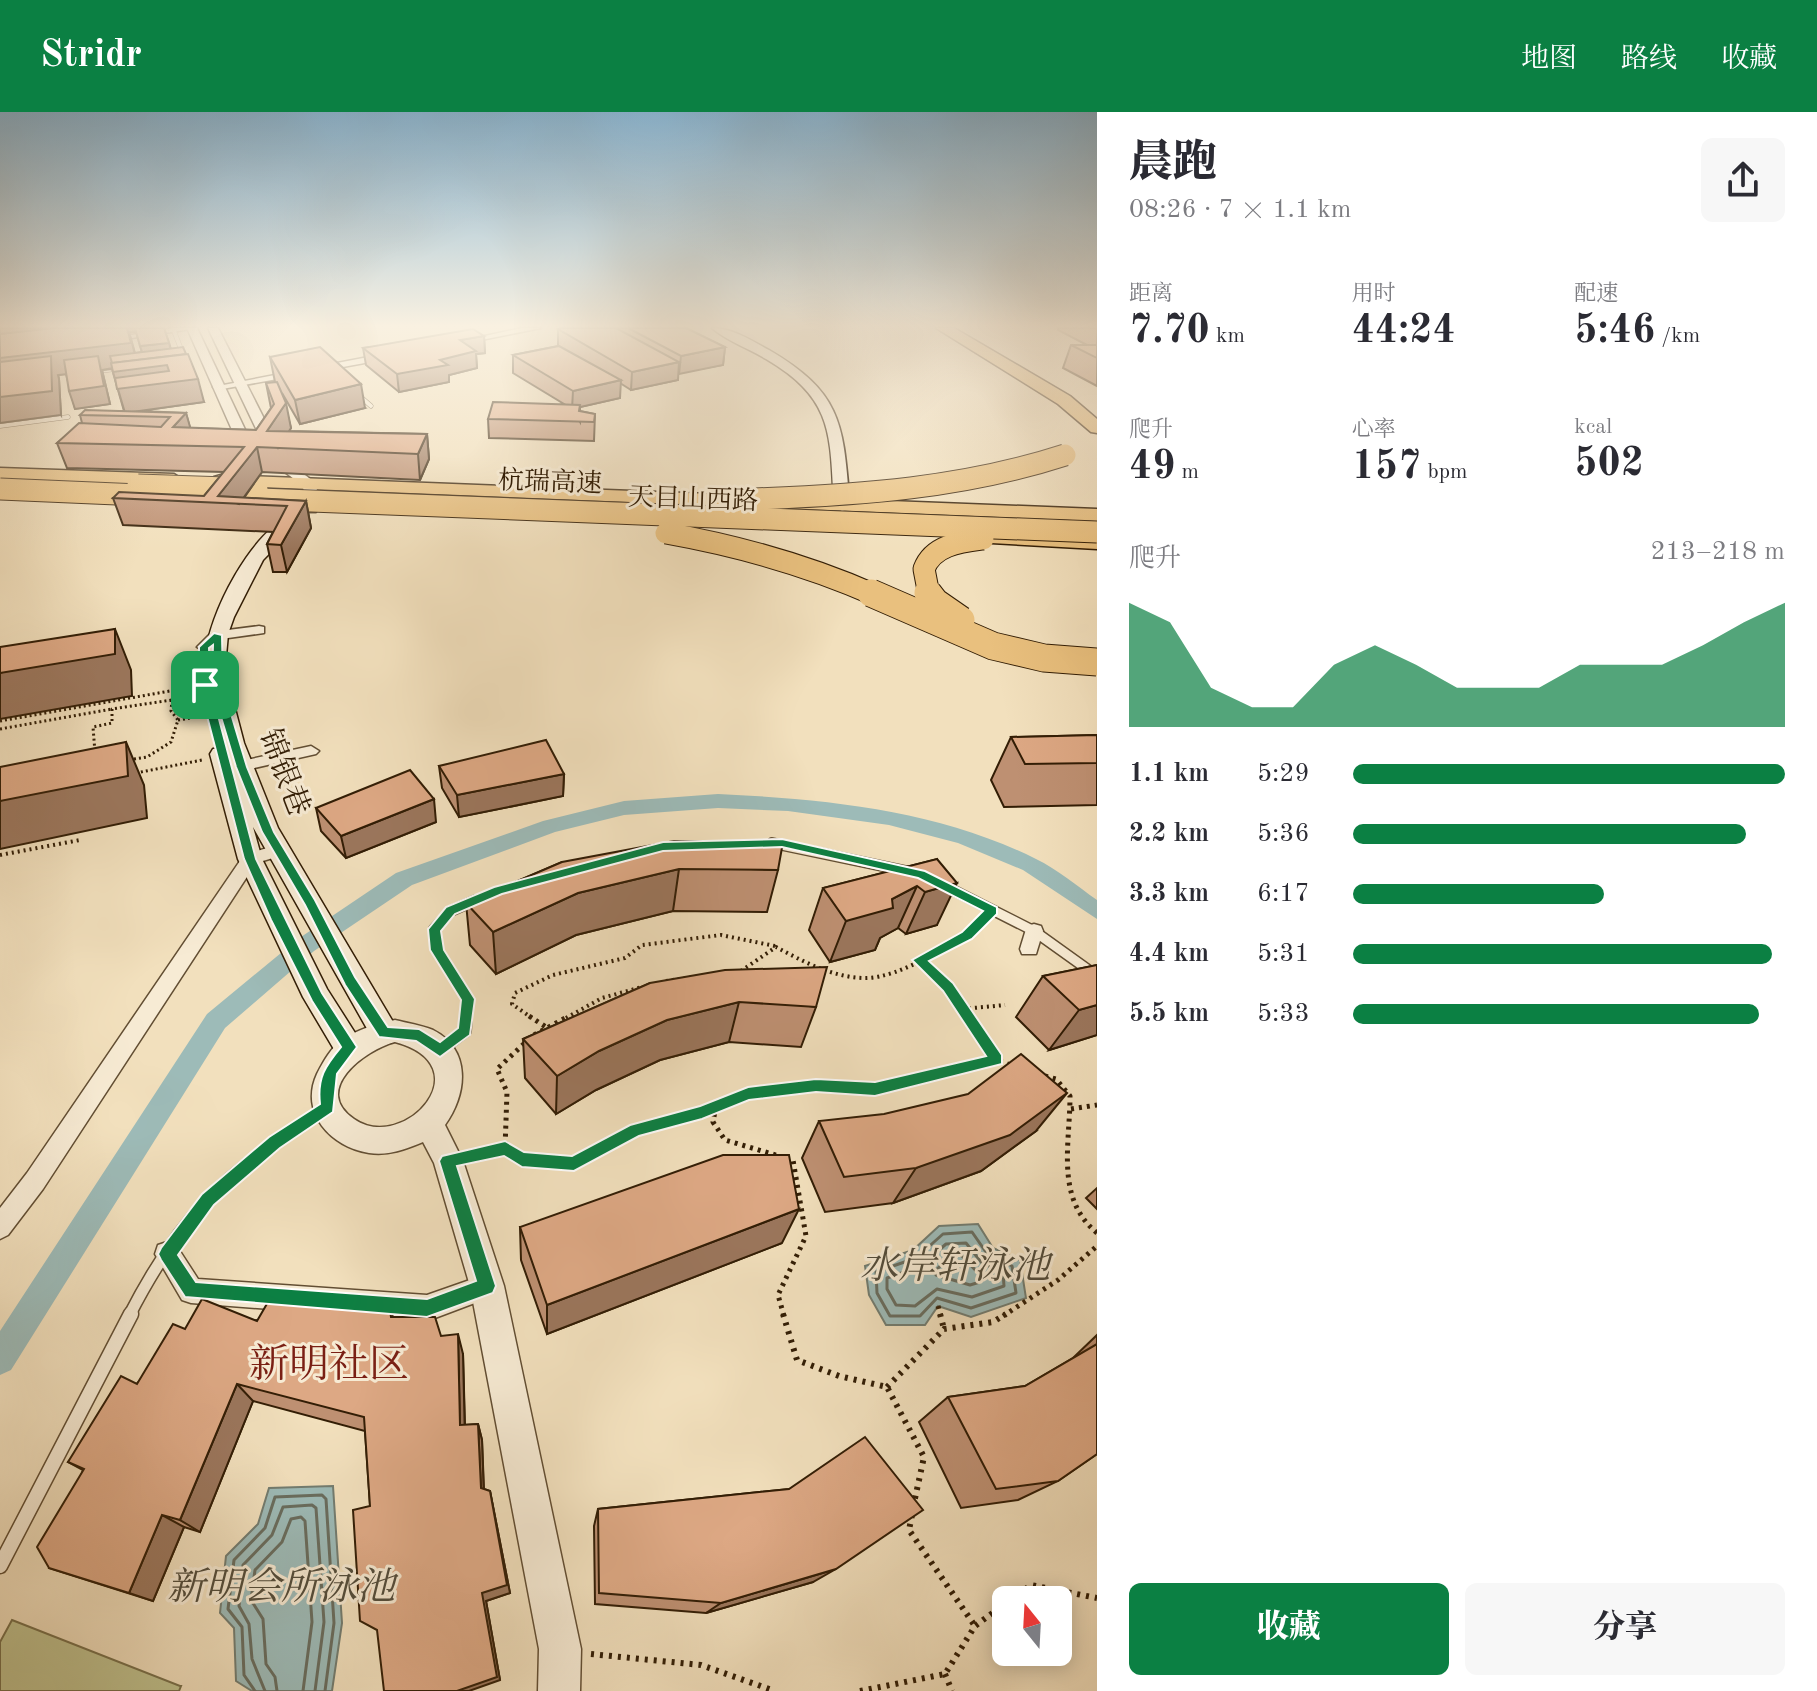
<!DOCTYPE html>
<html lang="zh">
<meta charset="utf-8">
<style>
:root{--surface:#fff;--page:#f7f7f7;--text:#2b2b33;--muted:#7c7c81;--accent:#0b8043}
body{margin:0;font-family:"Old Standard TT","Noto Serif SC",serif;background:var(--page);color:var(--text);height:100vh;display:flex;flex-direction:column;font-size:30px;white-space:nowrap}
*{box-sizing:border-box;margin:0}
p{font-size:26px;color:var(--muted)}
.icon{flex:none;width:44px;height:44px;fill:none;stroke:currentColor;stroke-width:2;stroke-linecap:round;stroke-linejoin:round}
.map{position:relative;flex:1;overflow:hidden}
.side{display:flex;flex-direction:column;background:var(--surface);width:720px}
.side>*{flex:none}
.needle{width:52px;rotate:342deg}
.fabs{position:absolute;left:992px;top:1474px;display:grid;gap:16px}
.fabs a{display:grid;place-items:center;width:80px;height:80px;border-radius:12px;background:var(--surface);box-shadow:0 4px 20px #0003;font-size:40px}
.pin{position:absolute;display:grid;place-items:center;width:68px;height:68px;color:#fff;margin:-34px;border-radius:16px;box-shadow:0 4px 12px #0006}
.round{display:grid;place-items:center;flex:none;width:84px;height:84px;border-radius:12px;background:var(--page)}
.headline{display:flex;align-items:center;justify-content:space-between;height:136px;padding:0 32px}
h1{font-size:44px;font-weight:800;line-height:60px}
.stats{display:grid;grid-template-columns:repeat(3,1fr);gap:12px;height:136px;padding:8px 32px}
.stats div{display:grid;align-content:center}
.stats b{font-size:40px;font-weight:800}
.stats small{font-size:22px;font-weight:400}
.stats p{font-size:22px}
.chart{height:224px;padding:16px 32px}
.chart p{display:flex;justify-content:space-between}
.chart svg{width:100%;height:144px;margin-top:8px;fill:var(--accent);opacity:.7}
.cta{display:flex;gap:16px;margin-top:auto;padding:16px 32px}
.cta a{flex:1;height:92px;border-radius:12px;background:var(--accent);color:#fff;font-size:32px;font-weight:800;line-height:92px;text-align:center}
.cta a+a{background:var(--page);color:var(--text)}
ul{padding:0 32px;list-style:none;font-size:26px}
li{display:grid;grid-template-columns:128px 96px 1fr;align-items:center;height:60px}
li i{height:20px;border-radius:10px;background:var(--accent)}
header{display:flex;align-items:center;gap:48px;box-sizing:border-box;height:112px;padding:0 40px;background:var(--accent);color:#fff}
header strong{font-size:38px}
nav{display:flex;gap:44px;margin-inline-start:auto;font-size:28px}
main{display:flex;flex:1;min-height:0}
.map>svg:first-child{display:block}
</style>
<header>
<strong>Stridr</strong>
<nav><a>地图</a><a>路线</a><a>收藏</a></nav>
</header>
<main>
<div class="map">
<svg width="1097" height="1579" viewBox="0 0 1097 1579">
<rect width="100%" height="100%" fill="#f2e0bd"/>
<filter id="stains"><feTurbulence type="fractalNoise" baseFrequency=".0025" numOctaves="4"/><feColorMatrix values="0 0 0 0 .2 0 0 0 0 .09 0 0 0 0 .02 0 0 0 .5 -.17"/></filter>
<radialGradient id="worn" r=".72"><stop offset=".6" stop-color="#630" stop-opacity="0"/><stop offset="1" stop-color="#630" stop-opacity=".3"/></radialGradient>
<path fill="#bfc18e" stroke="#786f4a" stroke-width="2" d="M12,1508L180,1574H181L179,1579H0V1530Z"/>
<g fill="#9dbbb8" stroke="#727c70" stroke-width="2">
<path d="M978,1112L993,1136L1020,1148L1026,1186L971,1205L938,1194L925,1213H886L869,1183L865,1154L913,1138L939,1114Z"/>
<path d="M333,1374L342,1511L332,1579H252L236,1569L234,1516L220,1501L226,1444L258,1412L269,1376Z"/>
</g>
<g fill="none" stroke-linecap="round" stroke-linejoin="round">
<g stroke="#686c5e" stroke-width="3">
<path d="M972,1120L988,1143L1012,1154L1016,1181L971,1196L937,1186L920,1204H890L877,1181L876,1160L916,1146L943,1122Z"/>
<path d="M966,1131L982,1151L1003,1161L1004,1174L972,1185L937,1177L915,1194L896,1193L887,1177V1166L921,1154L946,1132Z"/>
<path d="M961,1143L981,1164L980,1170L970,1173L936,1163V1158L951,1144Z"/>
<path d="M255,1579L244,1563L242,1515L228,1497L234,1448L265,1416L275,1385L322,1383L326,1387L334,1511L325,1579"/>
<path d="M265,1579L252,1547L249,1512L239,1494L243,1453L272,1423L283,1395L312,1393L316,1396L324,1510L315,1579"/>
<path d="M277,1579L275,1565L266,1552L263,1507L251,1488L255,1458L282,1430L291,1407L301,1405L305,1409L312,1510L303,1579"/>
</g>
<path fill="#9dbbb8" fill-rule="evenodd" d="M718,682C826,687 938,698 1036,747C1057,757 1077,774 1097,788V807L1023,758L958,731L889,713L788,699L718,696L624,703L555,720L412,773L314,839L225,916L11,1258L0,1263V1219L207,902L298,827L396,761L543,709L624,689Z"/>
<defs>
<g id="service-far3">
<path d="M174,219L184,245"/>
<path d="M91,260L124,256"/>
<path d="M356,281L371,294"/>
<path d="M0,314L68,305"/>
</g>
<g id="service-far2">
<path d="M772,731L906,759"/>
<path d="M945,774L1034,819L1097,864"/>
<path d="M466,906L468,887L437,838L434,817L451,799L476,788"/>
</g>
<g id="service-far1">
<path d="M441,937L465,919L466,904"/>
<path d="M129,1204C150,1163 177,1120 208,1087C242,1052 285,1024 325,997"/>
</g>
<path id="service" d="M0,1454L131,1202"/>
<g id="minor">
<path d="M174,216H198L105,230L101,228Z"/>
<path d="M522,216H541L461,232L457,230Z"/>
<path d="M389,241L392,246L217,278L213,275Z"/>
<path d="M259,514L264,515V521L221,527L204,539L197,535L212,520Z"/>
<path d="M311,634L319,639L316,642L228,662L220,657L228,652Z"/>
<path d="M277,733L283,735L286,739L283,743L256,751L43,1077L8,1123L0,1127V1096L27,1061L244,743Z"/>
<path d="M1034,812L1041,814L1043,819L1036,842H1022L1020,837L1027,814Z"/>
<path d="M167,1130L176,1133L198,1167L427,1183L487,1162L496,1165L499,1174L496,1183L427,1209L191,1191L182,1188L155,1142L158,1133Z"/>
</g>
<g id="tertiary">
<path d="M187,216H197L258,345L256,348L244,345Z"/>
<path d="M208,216H218L285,348L317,372L316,400H306L303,374L272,350Z"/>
<path d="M395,908C407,911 421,913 433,918C472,938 467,982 445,1013L463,1049L504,1174L581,1537L580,1579H538L539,1537L470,1174L434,1051L423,1030C406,1037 389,1044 369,1041C331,1035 299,1001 317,962C324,948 331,936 343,927C359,917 376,912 395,908ZM395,930C484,954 404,1042 354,1007C311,978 365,938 395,930Z"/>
</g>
<g id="secondary">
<path d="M712,216C733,216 750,228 769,238C844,282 843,314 850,394L848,397L842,399L834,394C830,322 834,287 766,247C748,236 727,229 712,216Z"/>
<path d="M294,403L302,408L263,448L234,505L228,522L226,544L228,570L244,631L278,716L399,920L394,929L384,932L374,929L253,715L262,747L327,877L364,935L360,944L349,948L338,944L303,885L238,747L210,642L213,637L223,636C214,607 206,575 206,545C206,506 254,414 294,403Z"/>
</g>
<g id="trunk">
<path d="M0,356L174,362L183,368L174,374L0,368Z"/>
<path d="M221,363L1097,397V409L214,373L212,369L214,365Z"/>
<path d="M962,419L1097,425V437L955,429L952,425Z"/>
</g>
<path id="motorway" d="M936,216H954L1070,284L1097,307V321L1091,320L1058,292Z"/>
</defs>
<use href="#service-far3" stroke="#624e33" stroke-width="5"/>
<use href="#service-far2" stroke="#624e33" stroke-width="12"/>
<use href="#service-far1" stroke="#624e33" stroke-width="14"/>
<use href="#service" stroke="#624e33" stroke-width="17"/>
<use href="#minor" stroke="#624e33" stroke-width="3"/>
<use href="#tertiary" stroke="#624e33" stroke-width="3"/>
<use href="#secondary" stroke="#321d05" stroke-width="3"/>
<use href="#trunk" stroke="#321d05" stroke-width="3"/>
<use href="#motorway" stroke="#321d05" stroke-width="3"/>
<g stroke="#321d05" stroke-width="3" stroke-dasharray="2 3" stroke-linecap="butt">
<path d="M172,588L171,599L178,608L171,630L147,645L96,653L93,615L112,611V597Z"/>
<path d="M178,608L203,604"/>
<path d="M0,609L198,574"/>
<path d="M0,617L112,597"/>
<path d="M136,661L202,648"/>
</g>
<g stroke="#321d05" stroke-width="4" stroke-dasharray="2 4" stroke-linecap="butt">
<path d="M0,743L80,728"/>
<path d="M918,848L948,875L969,906"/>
<path d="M741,859L776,835C802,849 834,866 865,866C901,866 955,831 982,808"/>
<path d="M666,869L693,865"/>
<path d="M963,897L1005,893"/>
<path d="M532,906L512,892L515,881L553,863L625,846L642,833L721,823L775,834"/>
<path d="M566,906L602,886L642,875"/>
</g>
<g stroke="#321d05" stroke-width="5" stroke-dasharray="3 5" stroke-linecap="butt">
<path d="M529,904L546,915"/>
<path d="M967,904L997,948L1010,953"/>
<path d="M534,923L569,904"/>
<path d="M1045,964L1056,967L1070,984C1070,1033 1055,1086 1097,1121"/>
<path d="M716,994L713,1010L725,1028L779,1044"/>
<path d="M1071,997L1097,993"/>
<path d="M505,1037L522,1047L574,1052L635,1018L702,1000L748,981L816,974L875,977L997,948"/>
<path d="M470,1044L505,1037L507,980L497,957L527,929"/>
<path d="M938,1194L941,1204"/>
<path d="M784,1204L778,1183L806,1124L793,1048L788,1047"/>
<path d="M1003,1204L1058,1168L1097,1134"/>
</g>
<g stroke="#321d05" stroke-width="6" stroke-dasharray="3 6" stroke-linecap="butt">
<path d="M783,1202L797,1248L839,1264L887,1275L924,1345L914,1391"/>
<path d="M940,1202L944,1217"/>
<path d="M887,1275L944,1217L993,1210L1006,1202"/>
<path d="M912,1403L909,1418L975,1514"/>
<path d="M1011,1488L1031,1473L1097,1486"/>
<path d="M591,1542L701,1553L775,1579"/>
<path d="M945,1562L952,1579"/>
<path d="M860,1579L945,1562L975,1514L1006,1491"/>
</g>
<use href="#service-far3" stroke="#f7ebd4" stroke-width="4"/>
<use href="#service-far2" stroke="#f7ebd4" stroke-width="9"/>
<use href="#service-far1" stroke="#f7ebd4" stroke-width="11"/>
<use href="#service" stroke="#f7ebd4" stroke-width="14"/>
<use href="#minor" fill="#f7ebd4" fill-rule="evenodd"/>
<use href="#tertiary" fill="#f7ebd4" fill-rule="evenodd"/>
<use href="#secondary" fill="#f7ebd4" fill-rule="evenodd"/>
<use href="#trunk" fill="#e9c07e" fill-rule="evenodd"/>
<use href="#motorway" fill="#e9c07e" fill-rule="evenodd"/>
<defs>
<g id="motorway-bridge-far1">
<path d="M138,373L257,377"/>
<path d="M0,377L163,384"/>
<path d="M260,387L1097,420"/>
<path d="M754,387C860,383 963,376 1065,343"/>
<path d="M666,421C739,434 807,453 875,483"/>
<path d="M929,483L924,457C933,433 960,430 983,427"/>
</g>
<g id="motorway-bridge">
<path d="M871,481L993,534L1044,546L1097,550"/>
<path d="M928,481L935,490L961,508"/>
</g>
</defs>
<use href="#motorway-bridge-far1" stroke="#321d05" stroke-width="23" stroke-linecap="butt"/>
<use href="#motorway-bridge" stroke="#321d05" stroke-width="29" stroke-linecap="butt"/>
<use href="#motorway-bridge-far1" stroke="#e9c07e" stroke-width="21"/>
<use href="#motorway-bridge" stroke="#e9c07e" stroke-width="27"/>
</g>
<g fill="#be9072" stroke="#321d05" stroke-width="2" fill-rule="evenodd">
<path d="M0,216H164L171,237L204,290L140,299L186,301L190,316L256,318L271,296L266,271L275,270L270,245L365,296L300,312L282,281L291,316L289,319L427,322L429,347L420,368L262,360L244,386L306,389L311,416L287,460H273L267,432L273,420L123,413L113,386L204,384L224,360L67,356L57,331L82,311L80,303L124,299L112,257L102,258L110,292L75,297L66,262L58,263L59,267L61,303ZM129,220H136L142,240L135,241Z"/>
<path d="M562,216H686L725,235L723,253L678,261V268L631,278L620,271V286L580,295V299L595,302L594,329L489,326L488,307L564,292L513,261V243L558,234V217Z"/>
<path d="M1058,216H1097V274L1063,256L1071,233H1087L1058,218Z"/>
<path d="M484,224L485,241L476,242L477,256L449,263V270L399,280L366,253L363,236Z"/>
<path d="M1097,623V693L1004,695L991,668L1011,625Z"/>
<path d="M439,654L564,662L563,684L459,705L442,676Z"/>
<path d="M316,696L436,710L346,746L321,719Z"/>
<path d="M937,747V813L906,822L898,816L880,826L875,838L830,850L809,818L823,776Z"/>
<path d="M562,750L778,758L767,800L673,799L576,823L496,862L470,833L466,791Z"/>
<path d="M1097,853V923L1049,938L1016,905L1043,864Z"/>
<path d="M650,871L816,895L801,935L729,930L660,948L596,978L556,1002L525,966L523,927Z"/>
<path d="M819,1009L1036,1019L981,1059L893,1091L825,1100L802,1046Z"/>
<path d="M1097,1076V1097L1086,1086Z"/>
<path d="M520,1115L782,1131L547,1222L521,1148Z"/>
<path d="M389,1192L393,1205L441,1224L463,1242L465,1313L478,1312L482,1328L484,1377L490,1379L510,1481L486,1489L500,1568L370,1394L365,1319L253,1289L200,1420L184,1415L153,1489L49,1456L83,1358L68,1350L185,1217Z"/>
<path d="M1097,1223V1342L1058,1369L1018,1388L961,1396L919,1310L948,1285L1025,1274L1073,1246Z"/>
<path d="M789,1377L813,1470L706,1501L595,1492L594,1414L598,1397Z"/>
</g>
<g fill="#9b765c" stroke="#321d05" stroke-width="2">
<path d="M0,216H163L129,220L137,250L145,249L140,234L169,231L173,246L198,267L204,290L125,301L113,260V256L102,258L110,292L75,297L69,279L101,258L58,263L59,267L61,303L0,311Z"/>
<path d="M484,224L485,241L476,242L477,256L449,263V270L399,280L397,262L440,248L460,228Z"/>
<path d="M725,235L723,253L679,262L681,244Z"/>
<path d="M679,250L678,268L631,278L632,260Z"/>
<path d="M621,268L620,286L580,295V310L572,297L573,279Z"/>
<path d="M361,272L365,296L300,312L295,288Z"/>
<path d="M286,291L291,316L278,336L267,319Z"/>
<path d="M186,301L193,325L173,315Z"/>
<path d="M427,322L429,347L420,368L418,342Z"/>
<path d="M257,335L262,360L239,392L218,384Z"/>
<path d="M306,389L311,416L287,460L281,433Z"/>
<path d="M115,517L131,558L132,584L0,607V561Z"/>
<path d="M126,630L144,673L147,706L0,737V689Z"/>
<path d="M564,662L563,684L459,705L457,683Z"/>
<path d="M434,687L436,710L346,746L341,724Z"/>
<path d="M679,757L673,799L576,823L496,862L493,820L578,781Z"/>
<path d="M957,771L937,813L906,822L925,780Z"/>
<path d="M917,774L898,816L880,826L875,838L830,850L846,809L892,787Z"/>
<path d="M739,890L729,930L660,948L596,978L556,1002L557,964L599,939L667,908Z"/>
<path d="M1097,893V923L1049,938L1079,898Z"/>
<path d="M1067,981L1036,1019L981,1059L893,1091L916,1056Z"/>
<path d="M799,1097L782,1131L547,1222V1193Z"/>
<path d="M458,1222L463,1242L465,1329L460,1313Z"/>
<path d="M237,1272L253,1289L200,1420L180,1408Z"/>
<path d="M478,1312L482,1328L484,1389L481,1376Z"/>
<path d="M490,1379L510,1481L486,1489L500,1568L469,1579H457L482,1481Z"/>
<path d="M162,1403L184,1415L153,1489L129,1481Z"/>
<path d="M836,1457L813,1470L706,1501L721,1491Z"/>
</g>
<g fill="#dda884" stroke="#321d05" stroke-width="2">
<path d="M54,216H127L131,231L0,246V222Z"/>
<path d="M135,216H164L169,231L140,234Z"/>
<path d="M562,216H616L679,250L632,260L558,217Z"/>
<path d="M628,216H686L725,235L681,244Z"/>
<path d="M473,217L484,224L460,228L476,239L440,248L448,253L397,262L363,236Z"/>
<path d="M1071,233H1097V246Z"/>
<path d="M559,234L621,268L573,279L513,243Z"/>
<path d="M183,235L186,242L112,251L110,244Z"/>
<path d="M320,235L361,272L295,288L270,245Z"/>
<path d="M188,242L198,267L117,277L115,266L169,259L167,253L113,260L111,251Z"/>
<path d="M51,244L52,279L0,285V250Z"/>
<path d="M98,244L104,274L69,279L64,248Z"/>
<path d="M277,270L286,291L267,319L427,322L418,342L257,335L218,384L306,389L281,433L267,432L287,394L113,386L119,380L204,384L244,335L57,331L79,311L161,315L170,305L80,303L85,298L186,301L173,315L256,318L274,292L266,271Z"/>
<path d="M493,290L580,293L579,299L595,302L594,310L488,307Z"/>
<path d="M115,517V542L0,561V535Z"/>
<path d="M1097,623V651L1025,652L1011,625Z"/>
<path d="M546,628L564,662L457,683L439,654Z"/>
<path d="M126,630L128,664L0,689V655Z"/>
<path d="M410,658L434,687L341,724L316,696Z"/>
<path d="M674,729L783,730L778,758L679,757L578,781L493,820L466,791L562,750Z"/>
<path d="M937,747L957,771L925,780L917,774L892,787L893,796L846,809L823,776Z"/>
<path d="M1097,853V893L1079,898L1043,864Z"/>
<path d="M827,855L816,895L739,890L667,908L599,939L557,964L523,927L650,871L725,858Z"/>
<path d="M1021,942L1067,981L1010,1023L916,1056L844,1065L819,1009L884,1002L968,982Z"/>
<path d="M723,1043H789L799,1097L547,1193L520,1115Z"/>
<path d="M202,1187L257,1209L268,1190L389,1192L391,1205H435L441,1224L458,1222L460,1313L478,1312L481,1376L490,1379L507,1473L482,1481L497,1565L457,1579H384L377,1518L360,1509L353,1398L370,1394L364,1305L237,1272L180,1408L162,1403L129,1481L49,1456L37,1435L84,1357L68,1350L121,1264L137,1272L173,1212L185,1217Z"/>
<path d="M1097,1232V1342L1058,1369L996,1377L948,1285L1025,1274Z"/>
<path d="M865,1325L923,1398L836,1457L721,1491L599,1481L598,1397L789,1377Z"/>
</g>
<linearGradient id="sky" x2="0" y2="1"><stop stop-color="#8ab7d5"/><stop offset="0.49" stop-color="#f9f1e1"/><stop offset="1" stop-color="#f9f1e1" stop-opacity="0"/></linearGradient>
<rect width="1097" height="437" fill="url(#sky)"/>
<path fill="#0b8043" stroke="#fff" stroke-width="2" fill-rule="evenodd" d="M214,521L222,523L223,575L247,655L274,720L315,788L355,865L388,915L419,917L440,930L458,916L461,888L430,838L428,817L446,795L494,775L663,730L782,727L925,759L997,795V802L972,827L929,849L953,871L1002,943V952L875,984L816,980L749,988L702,1007L639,1024L574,1059L522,1055L504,1044L457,1054L496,1174L493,1181L427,1205L185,1185L161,1148L158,1142L161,1136L202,1082L269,1025L320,992C317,966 325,954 341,935L312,889L271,808L244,747L199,573V535ZM213,533L212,575L236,655L262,720L305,793L345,873L379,925L416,929L440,945L470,923L475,887L444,838L441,819L455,802L502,782L663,739L782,735L918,766L983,799L962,820L912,848L943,879L986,944L875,970L816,967L748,975L700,994L630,1013L572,1044L524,1040L505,1029L442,1044L439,1049L476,1169L427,1187L196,1170L178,1143L214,1093L280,1036L333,1000L337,962L357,935L322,881L256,747L210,573L209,536Z"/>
<g text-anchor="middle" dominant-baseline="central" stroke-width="6" stroke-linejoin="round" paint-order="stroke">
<g font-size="26" fill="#321d05" stroke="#f7ebd4">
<text transform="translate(550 371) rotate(2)">杭瑞高速</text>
<text transform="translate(693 388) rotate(2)">天目山西路</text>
</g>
<g font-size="30" fill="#321d05" stroke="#f7ebd4">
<text transform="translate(283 661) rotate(69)">锦银巷</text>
</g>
<g font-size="38" font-style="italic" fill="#524c3b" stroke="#f7ebd4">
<text x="955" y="1156">水岸轩泳池</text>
<text x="281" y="1477">新明会所泳池</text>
</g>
<g font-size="40" fill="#7a1f14" stroke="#f7ebd4">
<text x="329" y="1255">新明社区</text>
</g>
</g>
<rect width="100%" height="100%" filter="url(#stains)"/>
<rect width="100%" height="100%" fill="url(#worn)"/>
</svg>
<div class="fabs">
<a><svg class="needle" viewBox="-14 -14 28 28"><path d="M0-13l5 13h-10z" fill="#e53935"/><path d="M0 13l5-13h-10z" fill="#7c7c81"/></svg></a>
</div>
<div class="pin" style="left:205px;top:573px;background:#1e9e55"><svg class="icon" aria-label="arrive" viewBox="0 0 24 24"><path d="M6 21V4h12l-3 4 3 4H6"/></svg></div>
</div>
<section class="side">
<div class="headline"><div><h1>晨跑</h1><p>08:26 · 7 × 1.1 km</p></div><a class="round"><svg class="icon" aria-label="share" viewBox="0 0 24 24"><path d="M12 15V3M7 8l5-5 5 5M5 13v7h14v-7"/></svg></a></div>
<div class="stats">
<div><p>距离</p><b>7.70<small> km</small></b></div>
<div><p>用时</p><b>44:24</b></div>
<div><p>配速</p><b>5:46<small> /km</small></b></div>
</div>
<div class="stats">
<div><p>爬升</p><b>49<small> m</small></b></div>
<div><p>心率</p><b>157<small> bpm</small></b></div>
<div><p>kcal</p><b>502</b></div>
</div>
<div class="chart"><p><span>爬升</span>213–218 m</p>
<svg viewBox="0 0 160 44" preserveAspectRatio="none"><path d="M0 44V6L10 12L20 32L30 38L40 38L50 25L60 19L70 25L80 32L90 32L100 32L110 25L120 25L130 25L140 19L150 12L160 6V44z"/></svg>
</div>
<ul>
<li><b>1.1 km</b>5:29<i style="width:100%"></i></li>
<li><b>2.2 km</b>5:36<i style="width:91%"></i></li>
<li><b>3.3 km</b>6:17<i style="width:58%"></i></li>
<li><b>4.4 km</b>5:31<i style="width:97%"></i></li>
<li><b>5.5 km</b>5:33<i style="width:94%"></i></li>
</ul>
<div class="cta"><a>收藏</a><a>分享</a></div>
</section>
</main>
